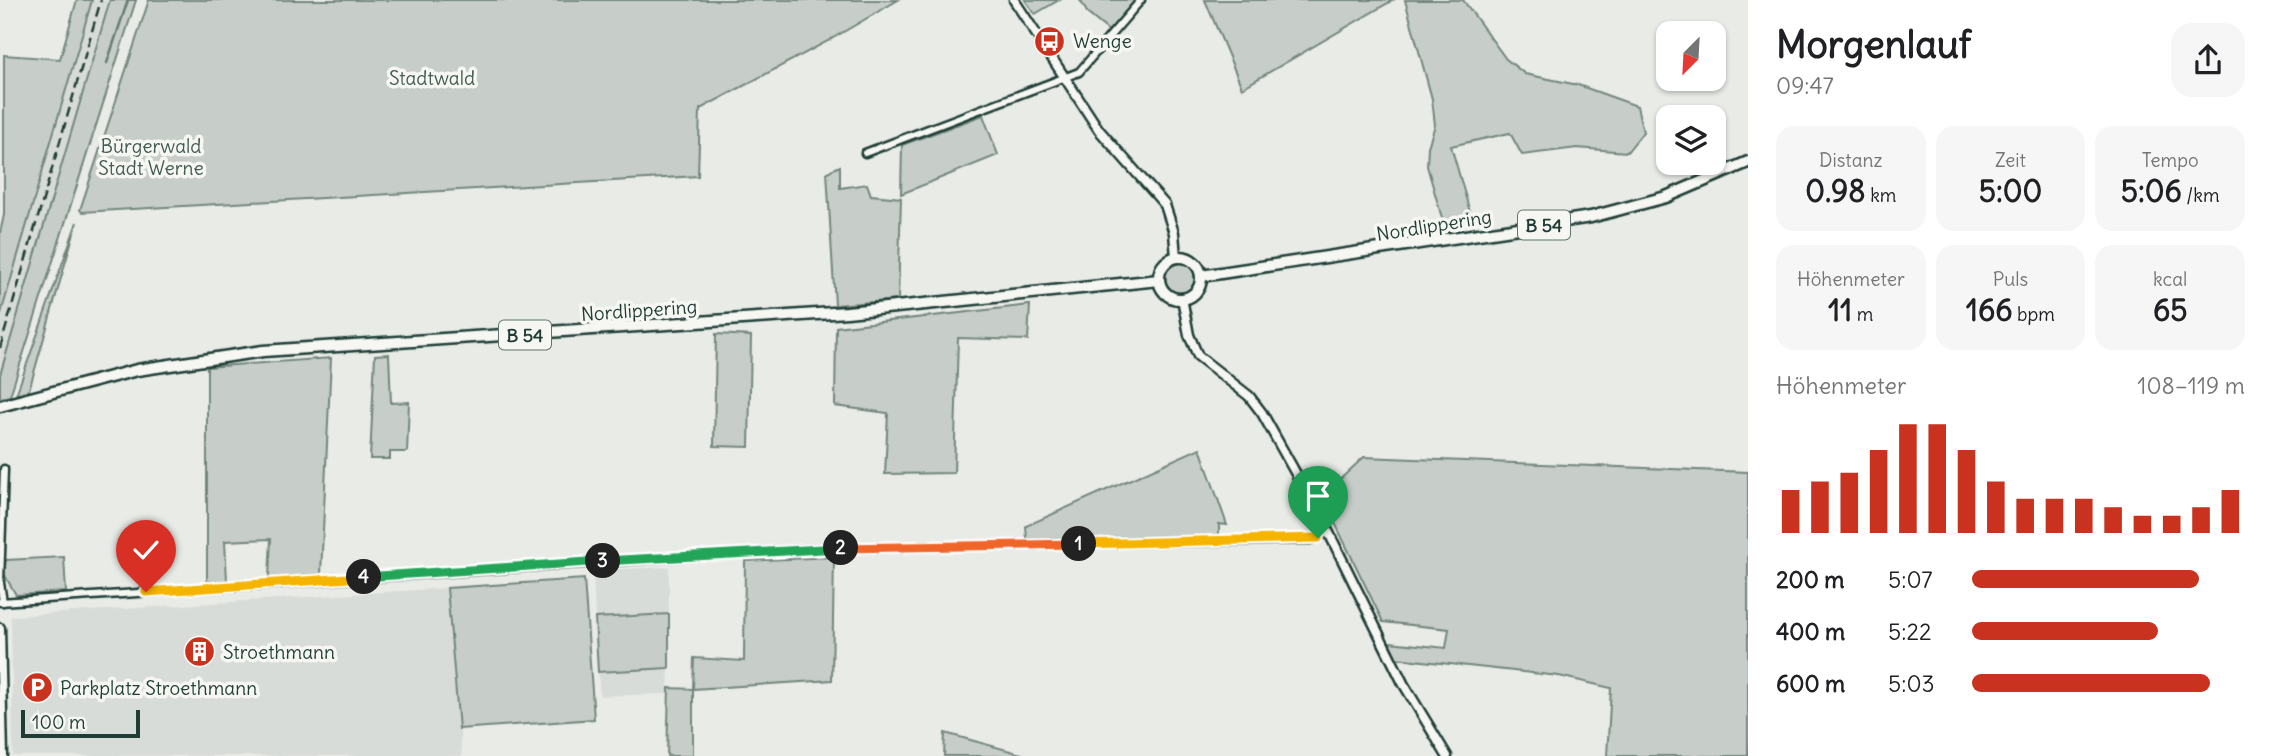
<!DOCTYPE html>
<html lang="de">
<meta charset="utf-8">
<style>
:root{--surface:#fff;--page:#f6f6f6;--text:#202124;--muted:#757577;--accent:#c8321e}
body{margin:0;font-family:Delius,sans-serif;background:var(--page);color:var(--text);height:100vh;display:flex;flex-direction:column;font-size:26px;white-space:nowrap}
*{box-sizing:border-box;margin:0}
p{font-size:23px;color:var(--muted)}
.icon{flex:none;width:38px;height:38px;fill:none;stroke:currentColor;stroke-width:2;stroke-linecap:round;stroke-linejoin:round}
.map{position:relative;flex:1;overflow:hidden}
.side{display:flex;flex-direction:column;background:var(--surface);width:525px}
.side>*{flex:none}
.needle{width:46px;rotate:204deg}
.tools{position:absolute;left:1656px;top:21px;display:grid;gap:14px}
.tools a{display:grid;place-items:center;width:70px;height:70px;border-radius:14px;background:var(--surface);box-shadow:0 2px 5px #0004;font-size:35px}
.scale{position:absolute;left:21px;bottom:18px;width:119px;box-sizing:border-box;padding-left:7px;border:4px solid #1f3d34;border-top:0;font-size:19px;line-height:24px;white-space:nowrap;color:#1f3d34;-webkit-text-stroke:5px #f6f6f2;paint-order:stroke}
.pin{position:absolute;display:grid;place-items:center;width:60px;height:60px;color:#fff;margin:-72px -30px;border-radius:50% 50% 50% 0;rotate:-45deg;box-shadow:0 0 7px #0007}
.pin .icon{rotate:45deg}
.km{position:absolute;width:35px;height:35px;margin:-18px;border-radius:50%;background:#222;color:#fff;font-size:19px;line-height:35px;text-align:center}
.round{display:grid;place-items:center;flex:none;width:74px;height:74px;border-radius:21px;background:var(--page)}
.overview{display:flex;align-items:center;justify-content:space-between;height:119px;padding:0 28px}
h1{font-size:38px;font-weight:700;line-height:52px}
.metrics{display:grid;grid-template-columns:repeat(3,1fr);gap:10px;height:119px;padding:7px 28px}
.metrics div{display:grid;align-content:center;border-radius:18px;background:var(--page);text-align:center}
.metrics b{font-size:30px;font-weight:700}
.metrics small{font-size:19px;font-weight:400}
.metrics p{font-size:19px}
.chart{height:196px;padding:14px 28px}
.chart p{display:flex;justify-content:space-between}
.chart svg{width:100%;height:126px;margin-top:7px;stroke:var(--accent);stroke-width:6}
ul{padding:0 28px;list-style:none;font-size:23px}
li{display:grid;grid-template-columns:112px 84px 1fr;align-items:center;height:52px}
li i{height:18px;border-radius:9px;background:var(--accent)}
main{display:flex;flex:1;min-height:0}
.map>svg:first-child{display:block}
</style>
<main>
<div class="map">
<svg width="1748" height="756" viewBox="0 0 1748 756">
<rect width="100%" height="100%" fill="#e9ebe7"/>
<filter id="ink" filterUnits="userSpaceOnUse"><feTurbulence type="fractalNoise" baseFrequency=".0143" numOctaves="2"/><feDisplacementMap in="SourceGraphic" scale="14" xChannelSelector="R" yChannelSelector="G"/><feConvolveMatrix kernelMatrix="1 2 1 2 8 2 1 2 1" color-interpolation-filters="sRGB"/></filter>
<g filter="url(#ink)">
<g fill="#d8dcd8">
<path d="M92,0H110L0,375V317Z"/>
<path d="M669,567V614L595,618L593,574L599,570Z"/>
<path d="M447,588L462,756H13L11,616Z"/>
<path d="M669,668L668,694L600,696L598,672Z"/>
</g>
<g fill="#c7cec9" stroke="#73867e" stroke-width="2">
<path d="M77,0H92L0,317V233L4,215V55L60,59Z"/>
<path d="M110,0H136L10,396L0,398V375Z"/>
<path d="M149,0H898L828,41L700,109L698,176L82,212L80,210Z"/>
<path d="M1025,0H1059L1035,14Z"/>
<path d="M1080,0H1136L1109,31L1088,14Z"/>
<path d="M1205,0H1393L1242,88Z"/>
<path d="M1405,0H1463L1506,59L1525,74L1578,85L1637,106L1643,132L1627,152L1577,148L1522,155L1510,133L1451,146L1474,226L1442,218L1427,166L1428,147L1435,125L1432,99Z"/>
<path d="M983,115L998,155L901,194L902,145Z"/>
<path d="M840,166V188L867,184L871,195L901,198L898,300L835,305L827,172Z"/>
<path d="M77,222L29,390L16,395Z"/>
<circle cx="1180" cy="277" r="16"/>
<path d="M1030,305L1028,340L958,338L954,473L885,474L888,413L835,406L836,327Z"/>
<path d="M716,334L751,336L749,447L714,446Z"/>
<path d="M389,354L391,403L409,402L407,452H390V459H370L375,355Z"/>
<path d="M331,358L321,574L269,578L271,539L225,541L227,581H207V367Z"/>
<path d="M1200,448L1227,525L1219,524V535L1027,539L1026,526Z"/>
<path d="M1364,457L1748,472V756H1607L1611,688L1559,676L1396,658L1389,642L1446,648L1449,629L1383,622L1322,496Z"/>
<path d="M64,557L66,592L16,595L3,572L6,560Z"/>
<path d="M834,557L832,680L693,689V756H667L669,688L693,689L694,658L744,661L745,561Z"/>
<path d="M584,579L594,719L459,729L447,588Z"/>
<path d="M669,614V668L598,672L595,618Z"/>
<path d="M945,733L1029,756H944Z"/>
</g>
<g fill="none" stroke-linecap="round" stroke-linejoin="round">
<path stroke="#687c75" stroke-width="2.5" d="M107,63L128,0"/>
<defs>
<g id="minor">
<path d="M865,153L1079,72L1141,0"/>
<path d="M0,602L811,549L1310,540L1329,533"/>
<path d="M3,602L0,583L4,469"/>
</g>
<g id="tertiary">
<path d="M1014,0L1099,130L1165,205L1174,233L1176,257"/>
<path d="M1182,298L1189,335L1198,356L1249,396L1262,413L1329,533L1403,683L1447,756"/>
<path d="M0,628L3,756"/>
</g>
<g id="primary">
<circle cx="1180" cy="278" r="21"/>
<path d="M1201,276L1591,217L1666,197L1748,162"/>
<path d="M0,406L137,370L263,351L847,312L1159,280"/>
</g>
</defs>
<use href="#minor" stroke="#1f3d34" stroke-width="11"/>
<use href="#tertiary" stroke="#1f3d34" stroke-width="13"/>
<use href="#primary" stroke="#1f3d34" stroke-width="15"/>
<use href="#minor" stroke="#f6f6f2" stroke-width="6"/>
<use href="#tertiary" stroke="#f6f6f2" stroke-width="8"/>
<use href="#primary" stroke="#f6f6f2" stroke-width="10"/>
<path stroke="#1f3d34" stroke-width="2.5" stroke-dasharray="10 5" stroke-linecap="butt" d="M0,348L101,0"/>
</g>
</g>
<g fill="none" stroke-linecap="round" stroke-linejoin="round" filter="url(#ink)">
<defs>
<path id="split-1" d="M1079,544L1318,538"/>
<path id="split-2" d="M841,548L1079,544"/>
<path id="split-3" d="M603,561L841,548"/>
<path id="split-4" d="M364,577L603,561"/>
<path id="split-5" d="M146,592L364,577"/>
</defs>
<use href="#split-1" stroke="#fff" stroke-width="14"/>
<use href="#split-2" stroke="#fff" stroke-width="14"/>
<use href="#split-3" stroke="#fff" stroke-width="14"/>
<use href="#split-4" stroke="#fff" stroke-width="14"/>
<use href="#split-5" stroke="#fff" stroke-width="14"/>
<use href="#split-1" stroke="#f5b400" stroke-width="9"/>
<use href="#split-2" stroke="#f0652b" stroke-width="9"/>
<use href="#split-3" stroke="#22a559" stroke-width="9"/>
<use href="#split-4" stroke="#22a559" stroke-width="9"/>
<use href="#split-5" stroke="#f5b400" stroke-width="9"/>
</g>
<defs>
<symbol id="bus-disc" viewBox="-11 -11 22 22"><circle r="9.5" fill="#c8321e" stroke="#f6f6f2"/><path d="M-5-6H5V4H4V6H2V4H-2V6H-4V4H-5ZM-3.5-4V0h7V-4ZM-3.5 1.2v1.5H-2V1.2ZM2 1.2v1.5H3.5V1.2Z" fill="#fff"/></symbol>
<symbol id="building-disc" viewBox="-11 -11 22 22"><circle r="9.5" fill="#c8321e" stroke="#f6f6f2"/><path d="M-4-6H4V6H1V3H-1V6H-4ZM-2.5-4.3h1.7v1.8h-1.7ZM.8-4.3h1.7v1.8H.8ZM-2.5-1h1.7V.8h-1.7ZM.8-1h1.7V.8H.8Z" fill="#fff"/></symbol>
<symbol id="parking-disc" viewBox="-11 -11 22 22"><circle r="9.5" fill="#c8321e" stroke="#f6f6f2"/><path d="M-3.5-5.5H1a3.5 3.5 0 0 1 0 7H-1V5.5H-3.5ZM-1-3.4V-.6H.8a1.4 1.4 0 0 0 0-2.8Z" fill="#fff"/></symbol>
</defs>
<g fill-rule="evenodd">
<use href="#bus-disc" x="1032" y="24" width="35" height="35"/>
<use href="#building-disc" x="182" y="634" width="35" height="35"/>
<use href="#parking-disc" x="20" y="670" width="35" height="35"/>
</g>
<g text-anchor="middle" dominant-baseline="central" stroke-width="7" stroke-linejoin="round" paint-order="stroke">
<g fill="#f6f6f2" stroke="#60746d" stroke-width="2">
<rect x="1518" y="210.5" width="52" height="29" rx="5"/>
<rect x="499" y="320.5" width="52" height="29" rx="5"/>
</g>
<g font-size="18" font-weight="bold" fill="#1f3d34">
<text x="1544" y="225">B 54</text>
<text x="525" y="335">B 54</text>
</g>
<g font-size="19" fill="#1f3d34" stroke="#f6f6f2" text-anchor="start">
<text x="1073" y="41">Wenge</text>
<text x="223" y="652">Stroethmann</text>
<text x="60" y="688">Parkplatz Stroethmann</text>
</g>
<g font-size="19" fill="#415a52" stroke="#f6f6f2">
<text x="432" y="78">Stadtwald</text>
<text x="151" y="146">Bürgerwald<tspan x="151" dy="22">Stadt Werne</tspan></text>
</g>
<g font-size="19" fill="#1f3d34" stroke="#f6f6f2">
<text transform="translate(1434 225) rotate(-9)">Nordlippering</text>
<text transform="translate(639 310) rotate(-4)">Nordlippering</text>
</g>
</g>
</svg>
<div class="tools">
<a><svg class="needle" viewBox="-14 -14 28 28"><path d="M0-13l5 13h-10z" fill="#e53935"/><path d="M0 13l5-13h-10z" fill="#757577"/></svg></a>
<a><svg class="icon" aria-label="layers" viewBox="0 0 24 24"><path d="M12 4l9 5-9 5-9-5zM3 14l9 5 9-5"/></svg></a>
</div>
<div class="scale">100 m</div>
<div class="pin" style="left:1318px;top:538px;background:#1e9e55"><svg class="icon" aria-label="arrive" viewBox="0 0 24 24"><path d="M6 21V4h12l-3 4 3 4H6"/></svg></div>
<div class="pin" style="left:146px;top:592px;background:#d93025"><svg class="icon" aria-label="check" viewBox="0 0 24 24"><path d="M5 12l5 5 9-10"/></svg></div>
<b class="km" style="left:1079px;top:544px">1</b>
<b class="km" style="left:841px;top:548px">2</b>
<b class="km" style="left:603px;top:561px">3</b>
<b class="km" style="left:364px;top:577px">4</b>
</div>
<section class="side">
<div class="overview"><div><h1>Morgenlauf</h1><p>09:47</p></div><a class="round"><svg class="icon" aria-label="share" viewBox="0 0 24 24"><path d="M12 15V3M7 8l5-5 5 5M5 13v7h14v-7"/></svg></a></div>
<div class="metrics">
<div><p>Distanz</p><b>0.98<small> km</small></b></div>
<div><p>Zeit</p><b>5:00</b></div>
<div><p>Tempo</p><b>5:06<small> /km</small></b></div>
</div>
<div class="metrics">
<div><p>Höhenmeter</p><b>11<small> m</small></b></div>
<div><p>Puls</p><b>166<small> bpm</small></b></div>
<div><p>kcal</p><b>65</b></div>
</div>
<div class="chart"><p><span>Höhenmeter</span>108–119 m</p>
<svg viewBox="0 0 160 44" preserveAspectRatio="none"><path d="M5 44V29M15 44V26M25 44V23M35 44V15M45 44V6M55 44V6M65 44V15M75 44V26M85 44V32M95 44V32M105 44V32M115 44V35M125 44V38M135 44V38M145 44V35M155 44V29"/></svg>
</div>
<ul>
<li><b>200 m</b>5:07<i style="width:83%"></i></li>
<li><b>400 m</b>5:22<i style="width:68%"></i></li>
<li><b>600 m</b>5:03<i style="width:87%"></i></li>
</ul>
</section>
</main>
